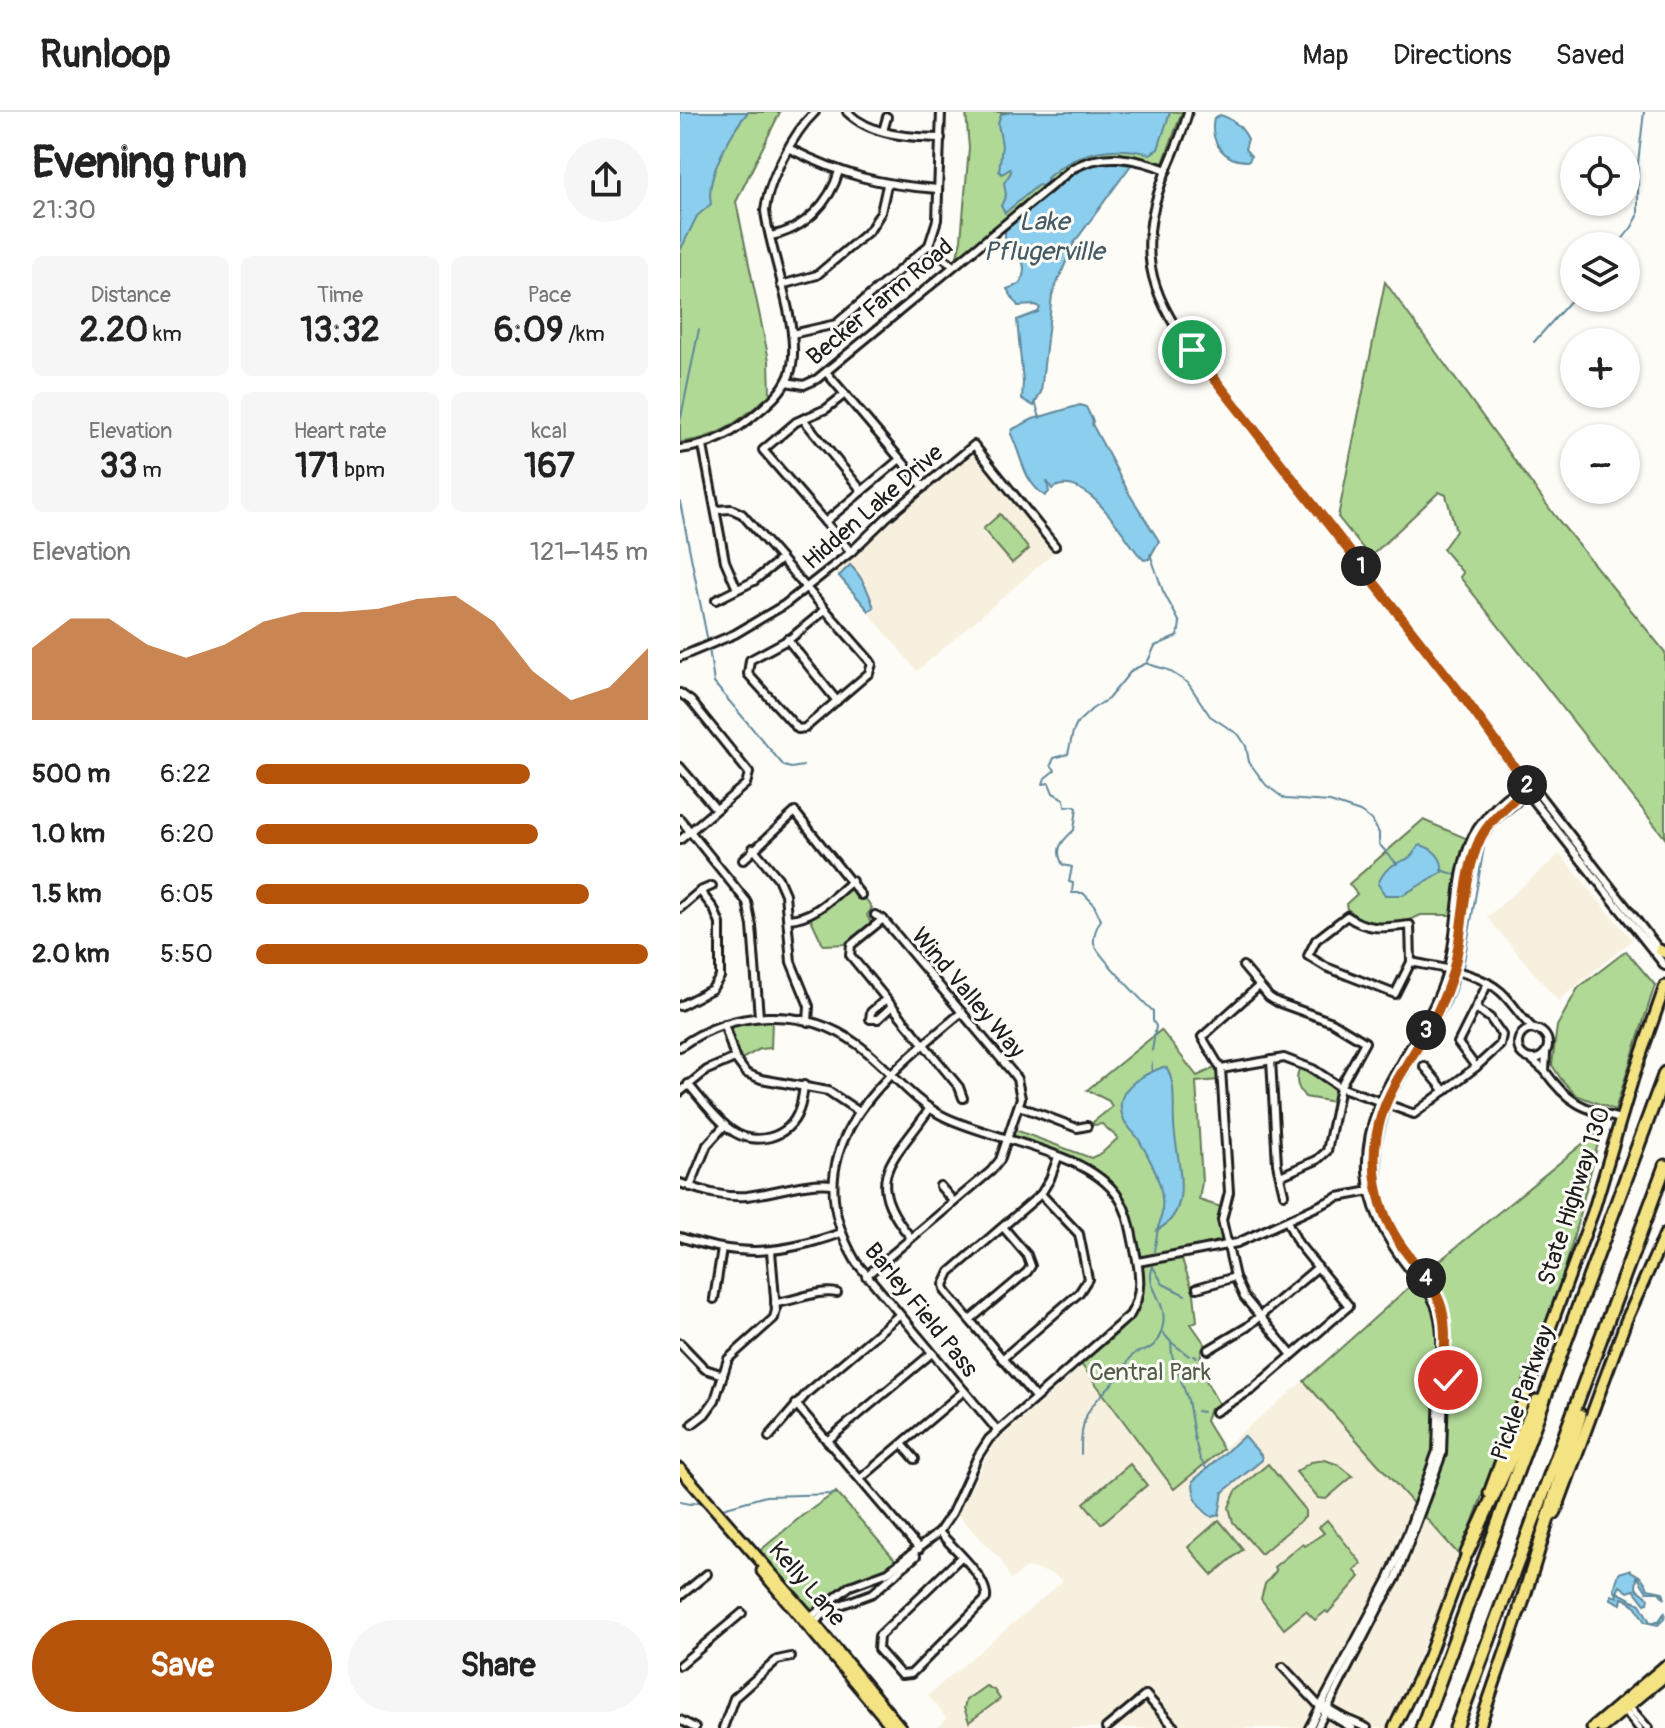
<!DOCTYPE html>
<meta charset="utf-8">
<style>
:root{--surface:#fff;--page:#f6f6f6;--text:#222;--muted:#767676;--line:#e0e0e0;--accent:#b45309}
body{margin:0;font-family:Pangolin,sans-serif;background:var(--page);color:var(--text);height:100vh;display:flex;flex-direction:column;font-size:30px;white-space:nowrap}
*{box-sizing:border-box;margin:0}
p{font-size:26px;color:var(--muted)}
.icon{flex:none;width:44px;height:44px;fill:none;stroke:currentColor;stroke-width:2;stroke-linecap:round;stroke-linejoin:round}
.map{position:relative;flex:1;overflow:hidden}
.drawer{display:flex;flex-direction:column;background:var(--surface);width:680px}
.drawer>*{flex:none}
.buttons{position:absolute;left:880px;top:24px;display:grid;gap:16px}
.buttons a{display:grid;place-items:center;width:80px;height:80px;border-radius:50%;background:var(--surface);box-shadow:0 2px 6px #0004;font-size:40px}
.pin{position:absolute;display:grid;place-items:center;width:68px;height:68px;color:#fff;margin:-34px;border:4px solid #fff;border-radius:50%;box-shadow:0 2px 8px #0007}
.km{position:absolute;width:40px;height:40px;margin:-20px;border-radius:50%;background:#222;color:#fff;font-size:22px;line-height:40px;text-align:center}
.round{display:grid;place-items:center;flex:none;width:84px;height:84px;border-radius:42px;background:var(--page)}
.summary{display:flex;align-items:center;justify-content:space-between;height:136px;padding:0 32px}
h1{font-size:44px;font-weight:800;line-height:60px}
.figures{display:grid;grid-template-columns:repeat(3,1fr);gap:12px;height:136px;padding:8px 32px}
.figures div{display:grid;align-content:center;border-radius:12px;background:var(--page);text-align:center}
.figures b{font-size:34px;font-weight:800}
.figures small{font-size:22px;font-weight:400}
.figures p{font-size:22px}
.chart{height:224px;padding:16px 32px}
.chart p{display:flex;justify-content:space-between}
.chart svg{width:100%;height:144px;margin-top:8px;fill:var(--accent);opacity:.7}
.action{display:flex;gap:16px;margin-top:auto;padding:16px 32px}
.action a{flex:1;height:92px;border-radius:48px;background:var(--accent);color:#fff;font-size:32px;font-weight:800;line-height:92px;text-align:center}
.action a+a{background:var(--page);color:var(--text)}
ul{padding:0 32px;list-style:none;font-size:26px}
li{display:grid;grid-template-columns:128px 96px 1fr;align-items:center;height:60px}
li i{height:20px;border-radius:10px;background:var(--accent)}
header{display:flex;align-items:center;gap:48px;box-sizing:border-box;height:112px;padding:0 40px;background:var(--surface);border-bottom:2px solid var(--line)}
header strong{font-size:38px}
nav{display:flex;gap:44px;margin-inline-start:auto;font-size:28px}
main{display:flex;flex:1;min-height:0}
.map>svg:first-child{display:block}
</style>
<header>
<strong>Runloop</strong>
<nav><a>Map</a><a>Directions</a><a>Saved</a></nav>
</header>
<main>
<section class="drawer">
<div class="summary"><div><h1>Evening run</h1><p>21:30</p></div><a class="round"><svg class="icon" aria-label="share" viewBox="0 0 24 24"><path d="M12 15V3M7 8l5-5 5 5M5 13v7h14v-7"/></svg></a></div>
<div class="figures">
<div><p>Distance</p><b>2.20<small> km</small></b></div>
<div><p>Time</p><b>13:32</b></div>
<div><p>Pace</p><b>6:09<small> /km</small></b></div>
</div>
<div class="figures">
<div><p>Elevation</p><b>33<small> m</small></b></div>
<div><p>Heart rate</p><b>171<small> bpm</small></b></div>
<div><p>kcal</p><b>167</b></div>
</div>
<div class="chart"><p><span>Elevation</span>121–145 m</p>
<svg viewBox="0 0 160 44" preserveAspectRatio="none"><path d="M0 44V22L10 13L20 13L30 21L40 25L50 21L60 14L70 11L80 11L90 10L100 7L110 6L120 14L130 29L140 38L150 34L160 22V44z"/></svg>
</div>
<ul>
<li><b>500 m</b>6:22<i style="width:70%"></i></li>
<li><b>1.0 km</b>6:20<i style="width:72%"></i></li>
<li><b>1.5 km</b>6:05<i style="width:85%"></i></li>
<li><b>2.0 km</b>5:50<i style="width:100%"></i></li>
</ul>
<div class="action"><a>Save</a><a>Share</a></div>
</section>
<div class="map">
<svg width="985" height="1616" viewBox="0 0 985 1616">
<rect width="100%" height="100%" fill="#fdfcf7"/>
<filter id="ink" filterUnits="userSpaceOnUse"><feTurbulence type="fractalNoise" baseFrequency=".0125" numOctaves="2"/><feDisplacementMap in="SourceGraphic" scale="16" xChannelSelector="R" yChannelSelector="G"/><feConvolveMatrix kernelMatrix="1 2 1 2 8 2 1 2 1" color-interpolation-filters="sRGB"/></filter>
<g filter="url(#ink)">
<g fill="#f8f0de">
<path d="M293,337L375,440L237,559L153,458Z"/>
<path d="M880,742L952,828L878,889L807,805Z"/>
<path d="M402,1254L494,1377L624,1269L780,1444L769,1476L707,1616H431L463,1582L421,1616H258L267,1607L248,1583L383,1469L374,1462L347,1455L331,1468L321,1448L278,1403L312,1334Z"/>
</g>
<g fill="#b0d996" stroke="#667a59" stroke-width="2">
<path d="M0,0H100L56,90L89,248L90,283C59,308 42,326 1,330L0,333Z"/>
<path d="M286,0H502L483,51L434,43L414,45L395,52L276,148L281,128L289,36Z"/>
<path d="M705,170L875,404L985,540V726L780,465L783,461L763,437L776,419L766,383L759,380L690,445L658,405Z"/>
<path d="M320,402L349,437L332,451L303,417Z"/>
<path d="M743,708L788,727L774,803H741L721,812L699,813L675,806L672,800L667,797L666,792L677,782L669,772Z"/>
<path d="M170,774L175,777L176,787H186L192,796L187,803L192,813L169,832L143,833L130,805Z"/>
<path d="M946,839L975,873L935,998L896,983L881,967L872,953L877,914L898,876Z"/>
<path d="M92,908L91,936L80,937L58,949L49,914Z"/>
<path d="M481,918L517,964L537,955L539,968L516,970L522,1070L519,1088L541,1095L539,1110L542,1128L499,1139L514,1182L517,1209L511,1212L525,1232C512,1251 530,1276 540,1294L530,1296L526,1309L543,1337L494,1377L401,1252C418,1237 442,1221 454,1202C478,1160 449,1078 410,1055C387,1041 349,1039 331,1023L333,1017L411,1046L422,1041L438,1026L422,1012L414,1013L413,1010L432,995L429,989L407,978Z"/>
<path d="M620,954L656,976L654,990L625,985C616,974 615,968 620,954Z"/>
<path d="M922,1016L885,1158L780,1444L624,1269L747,1159Z"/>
<path d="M645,1348L659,1353L673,1364L646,1387L638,1386L616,1360L631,1350Z"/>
<path d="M450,1352L467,1373L421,1412L404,1391Z"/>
<path d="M588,1352L625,1397V1405L581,1442L553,1410L549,1395L556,1379Z"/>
<path d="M156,1380L218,1451L204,1460L163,1476L130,1500L77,1441L123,1403Z"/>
<path d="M539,1408L563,1437L532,1463L508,1435Z"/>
<path d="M647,1408L682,1452L674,1458L680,1465L648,1501L646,1499L635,1508L626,1499L604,1517L581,1487L585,1472L596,1459L594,1455L622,1432L625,1434L644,1421L639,1415Z"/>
<path d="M306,1574L314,1578L320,1587L289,1610L284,1596L286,1588Z"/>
</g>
<g fill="#8cceed" stroke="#5f8799" stroke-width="2">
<path d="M0,0H68C51,20 25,66 31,92L17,104L0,139Z"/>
<path d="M332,0H490L478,37L470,42C431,32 396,40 367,66V70L362,74L358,73L325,101L321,94L326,83L324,71L331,60L330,57L322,62L319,59L322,33L318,12L321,2Z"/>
<path d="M540,3C552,6 563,16 568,27L565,37L571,44L569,49C544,50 529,30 534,6Z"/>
<path d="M428,50L451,53L394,131L372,183L361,280L354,294L342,287L343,270L337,208L358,200L360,196L356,193L338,194L327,177L340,172C356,137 318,145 326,115C357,92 388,55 428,50Z"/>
<path d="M400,293L406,295L413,309L412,312L450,383L479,429L469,447L464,448L458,442C441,420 404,356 372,377L367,369L369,380L365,384C342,368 342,344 331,322L333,317L353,307Z"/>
<path d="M170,453C182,464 189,480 194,496L189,499L159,464Z"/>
<path d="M740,733C753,736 764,746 762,760L723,783H705L698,772C705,755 712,753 727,747C732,745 735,738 740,733Z"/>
<path d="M483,955L487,956C496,973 493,993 494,1012C495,1045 517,1098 477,1118C491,1087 475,1055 459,1028C455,1021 447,1015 444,1008C431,978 460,964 483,955Z"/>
<path d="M564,1324L581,1343L582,1348L543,1380L539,1403L532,1405C518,1396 513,1385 513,1369Z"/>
<path d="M949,1458C960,1464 964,1466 968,1477L983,1480L985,1487L979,1480H967L957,1464L956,1476L969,1486L968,1491L965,1492L954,1478L948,1480L940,1474L937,1480L960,1492L970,1510H978L985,1500L984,1507L978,1513L965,1510C955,1496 960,1493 942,1486L941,1492L931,1487V1483L938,1485L934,1477L939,1461Z"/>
</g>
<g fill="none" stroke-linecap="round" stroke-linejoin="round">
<g stroke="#5f8799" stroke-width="2">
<path d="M937,134L952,115L958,104V51L964,0"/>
<path d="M854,230L894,185"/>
<path d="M355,289L360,306"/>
<path d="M0,310L19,217"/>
<path d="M0,390L28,530"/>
<path d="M470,442L483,479L500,511L498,524L475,534L467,551L452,558L428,587L412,597L398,610L393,620L388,642L374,646L371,653L375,658L365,666L363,672L369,671L373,681L384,687L385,695L394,694L397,696L394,718C381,730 374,737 383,753L392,755L389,770L393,771L392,781H403L413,791L421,808C417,813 413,824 414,831C414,839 465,892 473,899V909L476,914L472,939"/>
<path d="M29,536L34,571L104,654L111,656L123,654"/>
<path d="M468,552L488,558L508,571L530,604L559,623L566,634L569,650L586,673L605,687L650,690L680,700L692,708L699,721V732L717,752"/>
<path d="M808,726L819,710L841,693"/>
<path d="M761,758L777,763"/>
<path d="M783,855L804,735"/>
<path d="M472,951V960"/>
<path d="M714,986L770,891L778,870"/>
<path d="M702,1066L701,1032L709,1002"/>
<path d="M474,1139L478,1117"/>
<path d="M473,1155L483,1172L505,1183"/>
<path d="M483,1221L491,1230L492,1243L508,1288L515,1329"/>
<path d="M491,1230L509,1244"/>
<path d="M513,1244L517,1245"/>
<path d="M517,1299L523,1300"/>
<path d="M516,1332L520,1347L526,1356"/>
<path d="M401,1342C400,1297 412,1295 439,1264C445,1258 447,1248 453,1243C459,1236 471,1244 480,1223C494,1190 463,1179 473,1154"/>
<path d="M0,1390L10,1392L18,1390"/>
<path d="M39,1397L86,1384L156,1382"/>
</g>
<defs>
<g id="minor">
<path d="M167,0C192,24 228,25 261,26"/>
<path d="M508,0C503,22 492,43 484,64C457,134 467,180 512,238L782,583L849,677"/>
<path d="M203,19L207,5"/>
<path d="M110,37C163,63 199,73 258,77"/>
<path d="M90,124C124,118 150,91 159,59"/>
<path d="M249,133L273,154"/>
<path d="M101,173L137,163L190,118L201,100L207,73"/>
<path d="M112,222L156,212L249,133L257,108L261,0"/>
<path d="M146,260L244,375"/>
<path d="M106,270L124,273L137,267L393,56C425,39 454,46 487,58"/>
<path d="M165,282L146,297L116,310L83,338L171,440"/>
<path d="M123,307L182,379"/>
<path d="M23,334L45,449L57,477"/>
<path d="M0,337C33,333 52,322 77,301C90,290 102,280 109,264C125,225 90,143 85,99C88,69 113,21 135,0"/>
<path d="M36,398L51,397L62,402L190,549L192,552L189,561L125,616L118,617L68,562L70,548L111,526L145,498"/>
<path d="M145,410L220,347"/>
<path d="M36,488L74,469L101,447"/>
<path d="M107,527L157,589"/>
<path d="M0,545L55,522L104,493L171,440L206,406L294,333L375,434"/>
<path d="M0,581L11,589L69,661L66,672L0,728"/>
<path d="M0,655L36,697"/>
<path d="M0,707L67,790L72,814L79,905"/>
<path d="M73,736L98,766L105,782L111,850L129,894L128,910"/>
<path d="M63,748L115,700L181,783"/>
<path d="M0,796L20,779L32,774"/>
<path d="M667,804C687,819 706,816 730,813L731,850L715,882L646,855L628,844L636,828Z"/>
<path d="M108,807C135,806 152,785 172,769"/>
<path d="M203,807L171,833L170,843L279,975L283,986"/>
<path d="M982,841L856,679L849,677L850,684L985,854"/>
<path d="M731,850C760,856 799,860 821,880C834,892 841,907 855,918"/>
<path d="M563,854L589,885L597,890L652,910L685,930L660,975L647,1039L637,1048L600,1064"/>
<path d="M579,874L522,925L541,957L549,1080L542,1108L555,1165L564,1185L612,1243"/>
<path d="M205,888L191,900L190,907H198L211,895"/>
<path d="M0,894L32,877L40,865V812L34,797L20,779"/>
<path d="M282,900C202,967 110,1037 176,1150L317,1318"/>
<path d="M44,912L55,946L66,961L81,967L148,979L178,999"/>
<circle cx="853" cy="932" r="15"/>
<path d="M0,935C51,898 124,893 177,932C208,954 230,988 265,1005C314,1029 409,1039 439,1086C449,1102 451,1120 455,1138C460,1161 463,1182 450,1203L309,1327L298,1344L272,1401L259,1420L208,1460L170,1474L127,1508"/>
<path d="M851,947L865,959L866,941"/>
<path d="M591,948L597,1052L604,1082"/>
<path d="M744,954L765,979"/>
<path d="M796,955L778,931L808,871"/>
<path d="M541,957L604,946L633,957L660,975L734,1002L796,955L820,933L822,923L810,906L797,897"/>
<path d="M865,959C887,991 904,997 940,1007"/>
<path d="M8,972C21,987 35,1006 51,1018C74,1035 109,1027 119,998C122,991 123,981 124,973"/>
<path d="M0,980L27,958L55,946"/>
<path d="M339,994L397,1016L407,1014"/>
<path d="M0,1071C22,1079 43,1086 67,1084C95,1081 125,1069 153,1072"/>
<path d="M260,1074L274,1090"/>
<path d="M10,1075L27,1033L45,1013"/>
<path d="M0,1125C60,1146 102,1142 161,1121"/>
<path d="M231,1126C180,1064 214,1050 250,996"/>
<path d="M458,1150L557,1131L658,1085L690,1079"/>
<path d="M186,1164L311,1059L320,1048L341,986L337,967L332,960L203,807L195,803"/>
<path d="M517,1176L555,1165"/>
<path d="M34,1187L42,1137"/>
<path d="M95,1191C115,1189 138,1177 157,1181"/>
<path d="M290,1208L347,1160L351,1154L347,1143L323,1115"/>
<path d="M0,1231L25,1257L43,1263"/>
<path d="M528,1238L567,1215L638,1155"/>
<path d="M322,1247L399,1181L408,1167L399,1122L361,1082"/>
<circle cx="762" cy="1270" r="7"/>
<path d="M759,1264C762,1243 763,1212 755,1192C749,1178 739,1169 730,1158C707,1129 689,1097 687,1060C683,979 742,936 765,866C780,822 773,765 793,724C801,709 829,676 845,676C838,694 811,705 801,725C781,765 785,824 771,868C746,944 686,979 696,1069C699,1092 708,1117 722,1136C736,1154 752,1170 759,1191C768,1214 764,1240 764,1263"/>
<path d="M355,1285L266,1180L264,1173L270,1160L361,1082L370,1067L378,1045"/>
<path d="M116,1292L239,1437"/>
<path d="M535,1300L573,1277L669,1194L618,1131L607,1109"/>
<path d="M12,1312L25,1302L35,1288L48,1247L94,1206L96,1198L91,1139"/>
<path d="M89,1325L127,1281L219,1203"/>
<path d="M147,1329L252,1241"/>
<path d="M222,1332L235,1347"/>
<path d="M180,1367L284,1279"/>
<path d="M259,1420C273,1436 309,1466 306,1487L231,1562L221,1563L198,1537L199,1524L281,1445"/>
<path d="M0,1484L27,1462"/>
<path d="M133,1511L152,1496L193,1481L236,1444"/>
<path d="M0,1553L62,1501"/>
<path d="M603,1555L645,1600L672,1616"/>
<path d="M947,1592L968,1616"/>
<path d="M644,1594L664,1606L687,1616"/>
<path d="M943,1596L959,1616"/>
<path d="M0,1608L15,1616"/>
<path d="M43,1616L54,1586L97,1548L111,1545"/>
<path d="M426,1616L466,1583L495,1616"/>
<path d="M629,1616L709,1466L728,1420L757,1339L759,1277"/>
<path d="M637,1616L698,1497L716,1466L762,1342L764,1277"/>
</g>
<g id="major">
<path d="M980,838L985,841"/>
<path d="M0,1357L127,1502L221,1616"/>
<path d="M809,1381L913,1100L954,963L985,874"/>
<path d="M875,1402L946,1209L985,1122"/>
<path d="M82,1459L213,1616"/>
<path d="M714,1616L748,1546L789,1436"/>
<path d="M799,1616L842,1491"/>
<path d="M912,1616L985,1554"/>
<path d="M922,1616L985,1564"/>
</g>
<g id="highway">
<path d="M787,1441L857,1289"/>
<path d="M840,1497L900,1303"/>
<path d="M742,1616L985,961"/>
<path d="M776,1616L985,1054"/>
</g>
</defs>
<use href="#minor" stroke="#1c1c1c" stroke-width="12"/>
<use href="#major" stroke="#1c1c1c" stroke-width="15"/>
<use href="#highway" stroke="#1c1c1c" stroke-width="17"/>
<use href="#minor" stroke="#fdfcf7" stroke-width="6"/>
<use href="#major" stroke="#f4e382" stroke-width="9"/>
<use href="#highway" stroke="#f4e382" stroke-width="11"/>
</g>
</g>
<g fill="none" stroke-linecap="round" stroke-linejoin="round" filter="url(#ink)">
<defs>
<path id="route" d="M512,238L782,583L848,674C833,691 811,705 800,727C781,767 785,825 770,869C745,947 681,983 697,1075C701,1097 710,1118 723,1136C736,1154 752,1170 760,1191C768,1214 764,1240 764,1263L768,1268"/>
</defs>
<use href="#route" stroke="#fff" stroke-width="16"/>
<use href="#route" stroke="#b45309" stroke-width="10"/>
</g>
<g text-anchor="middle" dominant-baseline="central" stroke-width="6" stroke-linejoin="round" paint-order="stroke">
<g font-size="24" fill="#1c1c1c" stroke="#fdfcf7">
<text transform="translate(200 190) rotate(-40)">Becker Farm Road</text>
<text transform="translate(193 395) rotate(-41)">Hidden Lake Drive</text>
<text transform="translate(288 881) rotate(50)">Wind Valley Way</text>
<text transform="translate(894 1084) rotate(-72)">State Highway 130</text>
<text transform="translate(241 1198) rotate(51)">Barley Field Pass</text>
<text transform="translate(843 1281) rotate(-70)">Pickle Parkway</text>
<text transform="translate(127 1472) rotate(49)">Kelly Lane</text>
</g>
<g font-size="24" fill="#505e47" stroke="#fdfcf7">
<text x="470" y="1260">Central Park</text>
</g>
<g font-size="26" font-style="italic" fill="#435a65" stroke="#fdfcf7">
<text x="364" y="110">Lake<tspan x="364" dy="30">Pflugerville</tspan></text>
</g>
</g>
</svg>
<div class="buttons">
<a><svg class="icon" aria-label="locate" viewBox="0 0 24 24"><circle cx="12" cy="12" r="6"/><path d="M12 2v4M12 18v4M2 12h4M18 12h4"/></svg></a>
<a><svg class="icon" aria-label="layers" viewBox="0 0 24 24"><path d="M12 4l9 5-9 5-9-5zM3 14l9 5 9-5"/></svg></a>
<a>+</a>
<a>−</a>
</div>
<div class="pin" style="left:512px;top:238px;background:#1e9e55"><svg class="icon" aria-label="arrive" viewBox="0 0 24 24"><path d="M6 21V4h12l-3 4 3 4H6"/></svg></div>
<div class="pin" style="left:768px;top:1268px;background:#d93025"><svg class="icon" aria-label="check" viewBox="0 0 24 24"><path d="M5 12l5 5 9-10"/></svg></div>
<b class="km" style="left:681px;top:454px">1</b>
<b class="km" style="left:847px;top:673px">2</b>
<b class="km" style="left:746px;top:918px">3</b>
<b class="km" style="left:746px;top:1166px">4</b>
</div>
</main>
